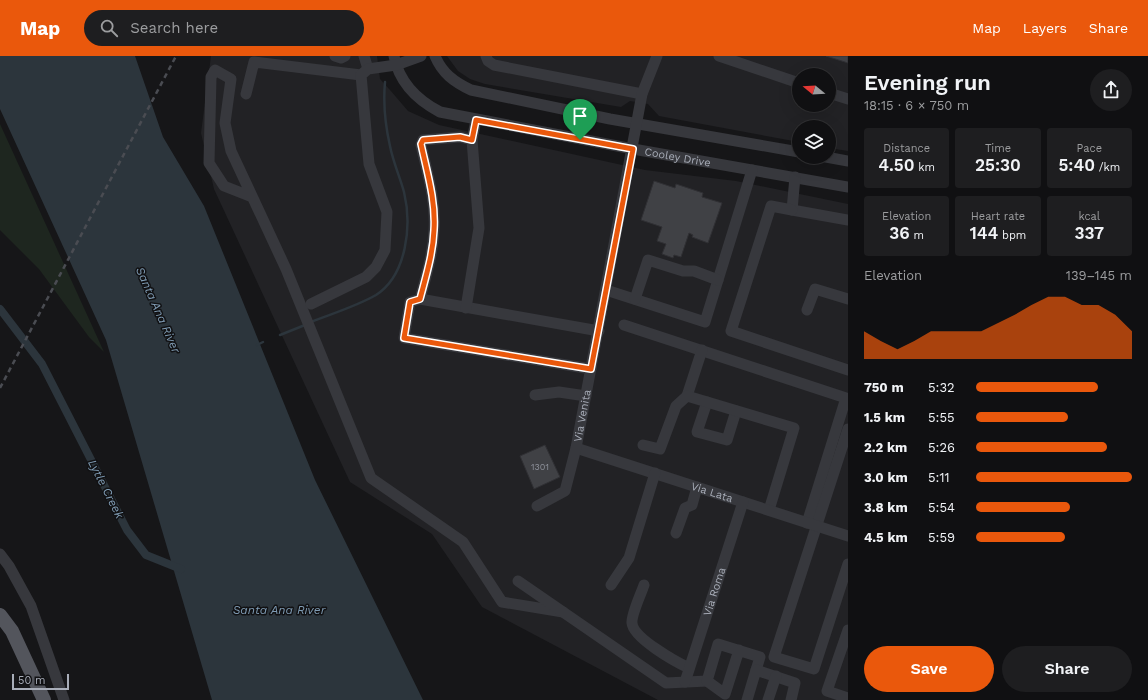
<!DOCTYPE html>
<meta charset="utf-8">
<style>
:root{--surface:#101012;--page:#1e1e20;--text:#f1f3f6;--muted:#9c9d9f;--line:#303032;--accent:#ea580c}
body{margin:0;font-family:"Work Sans",sans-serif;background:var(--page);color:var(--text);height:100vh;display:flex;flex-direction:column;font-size:15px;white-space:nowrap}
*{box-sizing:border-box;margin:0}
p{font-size:13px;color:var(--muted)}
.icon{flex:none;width:22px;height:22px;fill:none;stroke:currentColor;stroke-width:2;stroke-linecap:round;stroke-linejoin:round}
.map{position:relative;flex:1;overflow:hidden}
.drawer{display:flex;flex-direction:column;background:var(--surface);width:300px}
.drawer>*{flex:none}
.needle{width:26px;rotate:288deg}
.buttons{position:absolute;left:792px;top:12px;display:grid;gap:8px}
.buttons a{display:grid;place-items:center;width:44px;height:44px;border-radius:50%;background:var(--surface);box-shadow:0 4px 16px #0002,0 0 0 1px var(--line);font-size:20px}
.scale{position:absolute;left:12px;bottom:10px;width:57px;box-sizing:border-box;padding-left:4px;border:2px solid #a8adb8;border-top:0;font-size:11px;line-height:14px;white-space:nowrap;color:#a8adb8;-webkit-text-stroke:3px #111113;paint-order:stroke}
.pin{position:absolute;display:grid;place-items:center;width:34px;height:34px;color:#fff;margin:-41px -17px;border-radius:50% 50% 50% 0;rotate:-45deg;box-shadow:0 0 4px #0007}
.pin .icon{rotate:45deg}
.round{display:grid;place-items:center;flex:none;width:42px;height:42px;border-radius:21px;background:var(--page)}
.head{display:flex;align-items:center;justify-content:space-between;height:68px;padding:0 16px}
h1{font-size:22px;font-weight:600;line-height:30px}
.metrics{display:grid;grid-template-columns:repeat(3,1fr);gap:6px;height:68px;padding:4px 16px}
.metrics div{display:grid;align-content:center;border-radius:4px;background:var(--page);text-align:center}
.metrics b{font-size:17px;font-weight:600}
.metrics small{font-size:11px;font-weight:400}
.metrics p{font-size:11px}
.chart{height:112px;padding:8px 16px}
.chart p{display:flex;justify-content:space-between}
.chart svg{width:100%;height:72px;margin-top:4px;fill:var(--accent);opacity:.7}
.cta{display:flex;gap:8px;margin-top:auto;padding:8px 16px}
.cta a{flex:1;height:46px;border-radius:24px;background:var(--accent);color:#fff;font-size:16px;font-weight:600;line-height:46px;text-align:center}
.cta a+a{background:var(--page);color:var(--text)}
ul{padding:0 16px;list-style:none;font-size:13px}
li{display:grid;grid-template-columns:64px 48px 1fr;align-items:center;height:30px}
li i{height:10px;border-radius:5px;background:var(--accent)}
header{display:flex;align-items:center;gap:24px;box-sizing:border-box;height:56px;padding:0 20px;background:var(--accent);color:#fff}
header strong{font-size:19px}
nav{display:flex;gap:22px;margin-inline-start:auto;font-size:14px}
.search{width:280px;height:36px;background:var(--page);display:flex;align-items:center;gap:10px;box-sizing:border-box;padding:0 14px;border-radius:22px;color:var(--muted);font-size:15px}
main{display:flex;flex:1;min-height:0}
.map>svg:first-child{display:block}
</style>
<header>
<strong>Map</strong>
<div class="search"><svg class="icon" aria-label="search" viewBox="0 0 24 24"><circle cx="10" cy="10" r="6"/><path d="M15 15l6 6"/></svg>Search here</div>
<nav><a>Map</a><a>Layers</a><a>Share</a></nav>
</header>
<main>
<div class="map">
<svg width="848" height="644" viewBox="0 0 848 644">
<rect width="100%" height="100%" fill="#161618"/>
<g fill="#222225" fill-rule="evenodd">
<path d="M211,0H377L380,23L390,34L408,55L439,69L645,114L736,125L848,148V644H658L482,551L432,478L350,426L214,133L201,77Z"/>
<path d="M447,0H848V95L829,92V71H799V86L659,60L648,48L630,45L621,51L485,28L470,23L458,15ZM799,19H829V49H799Z"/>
</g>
<path fill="#1e261f" d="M0,68L104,296L89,281L39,213L0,174Z"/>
<path fill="#2c353c" d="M0,0H135L163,81L204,150L315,424L423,644H212L106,284L0,53Z"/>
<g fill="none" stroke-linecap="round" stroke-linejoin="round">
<g stroke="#2c353c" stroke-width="2.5">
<path d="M311,266C331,258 357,250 376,239C407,219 412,169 404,136C400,121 393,106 390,90C385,68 383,48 385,26"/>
<path d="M280,279L305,269"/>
<path d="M257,289L263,286"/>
</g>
<path stroke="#2c353c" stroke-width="8" d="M0,253L42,308L127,474L146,499L181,513"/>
</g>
<g fill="#404145" stroke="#303034">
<path d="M826,0H848V7Z"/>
<path d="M654,125L675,132L676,128L703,137L702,141L722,147L708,187L692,181L693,179L689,177L681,201L674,199L673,202L662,198L666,188L657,185L662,171L641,164Z"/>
<path d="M545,389L560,421L534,433L520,400Z"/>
</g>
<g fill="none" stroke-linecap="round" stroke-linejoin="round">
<g stroke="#37383d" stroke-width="11">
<path d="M335,0L341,2L345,0"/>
<path d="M364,0L368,13"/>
<path id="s1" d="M394,0C399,26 417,44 440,56L633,93L848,131"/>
<path d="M435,0C442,17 454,26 471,34L610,63L799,96"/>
<path d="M486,0L488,5L494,9L642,38"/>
<path d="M719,0L799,27"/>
<path d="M829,37L848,43"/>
<path d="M246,38L254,6L361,19"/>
<path d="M476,64L472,84L460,81L423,84L421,89C427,116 436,145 434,174C433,198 426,220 420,243L410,246L404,282L591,313"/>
<path d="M826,101L848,105"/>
<path d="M795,121L792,154L848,164"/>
<path d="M252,141L224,130L209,107L211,21L215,14L231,23L225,67L231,95L286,213L371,422L463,486L502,546L563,556"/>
<path d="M792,154L771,150L731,275L848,314"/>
<path d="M606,234L705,266L752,114"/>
<path d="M420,243L599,275"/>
<path d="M635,243L648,204L683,215H694L718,224"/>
<path d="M311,248L366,221L376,211L385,194L387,156L369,108L361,19L368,13L396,9L421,0"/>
<path d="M466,252L479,172L472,84"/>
<path d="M807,254L815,233L848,243"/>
<path d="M624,269L846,342L807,467"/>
<path d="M535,339L559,336L586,340"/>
<path d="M687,340L702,294"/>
<path d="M707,346L697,376L727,384L736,355"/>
<path d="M848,373L774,601L814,613L848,508"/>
<path d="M643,389L660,393L676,350L687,340L794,372L769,454"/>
<path id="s2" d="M576,392L848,480"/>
<path id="s3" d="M537,450L565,435L576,392L642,38L657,0"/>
<path d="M676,477L685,452L692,449L697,431"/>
<path d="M0,498L9,510L31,550L64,644"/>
<path d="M518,525L666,627L707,625"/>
<path d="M611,529L629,502L655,417"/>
<path d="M644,529C641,538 631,559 632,567C633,582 676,606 689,612"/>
<path d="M848,574L827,635L848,642"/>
<path d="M739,594L725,638L707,625L718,588L760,601L756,614"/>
<path id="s4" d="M685,626L743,446"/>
<path d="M747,644L756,614L795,627L791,644"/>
<path d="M768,644L776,620"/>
</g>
<path stroke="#53555c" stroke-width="14" d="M0,559L12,575L44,644"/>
<path stroke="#4a4c52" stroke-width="2.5" stroke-dasharray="5 4" stroke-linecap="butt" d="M0,332L176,0"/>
</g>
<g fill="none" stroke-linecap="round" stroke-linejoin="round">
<defs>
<path id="route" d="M476,64L633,93L591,313L404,282L410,246L420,243C426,220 433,198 434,174C436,145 427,116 421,88L423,84L460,81L472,84Z"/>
</defs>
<use href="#route" stroke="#fff" stroke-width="8"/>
<use href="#route" stroke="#ea580c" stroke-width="5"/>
</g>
<g text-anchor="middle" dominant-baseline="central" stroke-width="3" stroke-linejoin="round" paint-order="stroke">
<g font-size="9" fill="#8e929b">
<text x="540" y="411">1301</text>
</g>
<g font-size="11" fill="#a8adb8" stroke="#111113">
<text stroke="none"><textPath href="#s1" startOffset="317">Cooley Drive</textPath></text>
<text stroke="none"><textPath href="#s3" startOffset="109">Via Venita</textPath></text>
<text stroke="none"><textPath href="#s2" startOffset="143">Via Lata</textPath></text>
<text stroke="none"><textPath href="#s4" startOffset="95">Via Roma</textPath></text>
</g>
<g font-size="12" font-style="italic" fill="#7f9bb3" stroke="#111113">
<text transform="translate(158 254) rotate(66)">Santa Ana River</text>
<text transform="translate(106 433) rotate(63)">Lytle Creek</text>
<text x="279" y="554">Santa Ana River</text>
</g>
</g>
</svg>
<div class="buttons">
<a><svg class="needle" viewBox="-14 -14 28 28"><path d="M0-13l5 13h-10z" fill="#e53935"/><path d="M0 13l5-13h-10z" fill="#9c9d9f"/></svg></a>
<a><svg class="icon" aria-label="layers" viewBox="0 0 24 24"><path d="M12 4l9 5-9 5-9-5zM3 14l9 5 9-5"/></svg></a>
</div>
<div class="scale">50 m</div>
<div class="pin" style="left:580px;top:84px;background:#1e9e55"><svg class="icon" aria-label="arrive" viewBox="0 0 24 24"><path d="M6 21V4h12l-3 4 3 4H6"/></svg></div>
</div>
<section class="drawer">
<div class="head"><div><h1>Evening run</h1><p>18:15 · 6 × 750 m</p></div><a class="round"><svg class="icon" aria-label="share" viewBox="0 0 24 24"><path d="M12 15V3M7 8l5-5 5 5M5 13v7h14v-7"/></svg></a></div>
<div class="metrics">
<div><p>Distance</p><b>4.50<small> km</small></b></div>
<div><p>Time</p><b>25:30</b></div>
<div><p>Pace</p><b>5:40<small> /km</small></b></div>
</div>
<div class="metrics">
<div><p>Elevation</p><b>36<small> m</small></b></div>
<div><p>Heart rate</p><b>144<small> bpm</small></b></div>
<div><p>kcal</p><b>337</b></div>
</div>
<div class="chart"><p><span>Elevation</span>139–145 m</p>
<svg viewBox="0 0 160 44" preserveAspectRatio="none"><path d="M0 44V27L10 33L20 38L30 33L40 27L50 27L60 27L70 27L80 22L90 17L100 11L110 6L120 6L130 11L140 11L150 17L160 27V44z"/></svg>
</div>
<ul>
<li><b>750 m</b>5:32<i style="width:78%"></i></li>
<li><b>1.5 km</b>5:55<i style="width:59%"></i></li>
<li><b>2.2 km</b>5:26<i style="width:84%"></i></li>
<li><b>3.0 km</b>5:11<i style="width:100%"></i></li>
<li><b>3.8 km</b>5:54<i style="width:60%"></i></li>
<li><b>4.5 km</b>5:59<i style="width:57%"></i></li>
</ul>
<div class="cta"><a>Save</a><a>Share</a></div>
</section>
</main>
